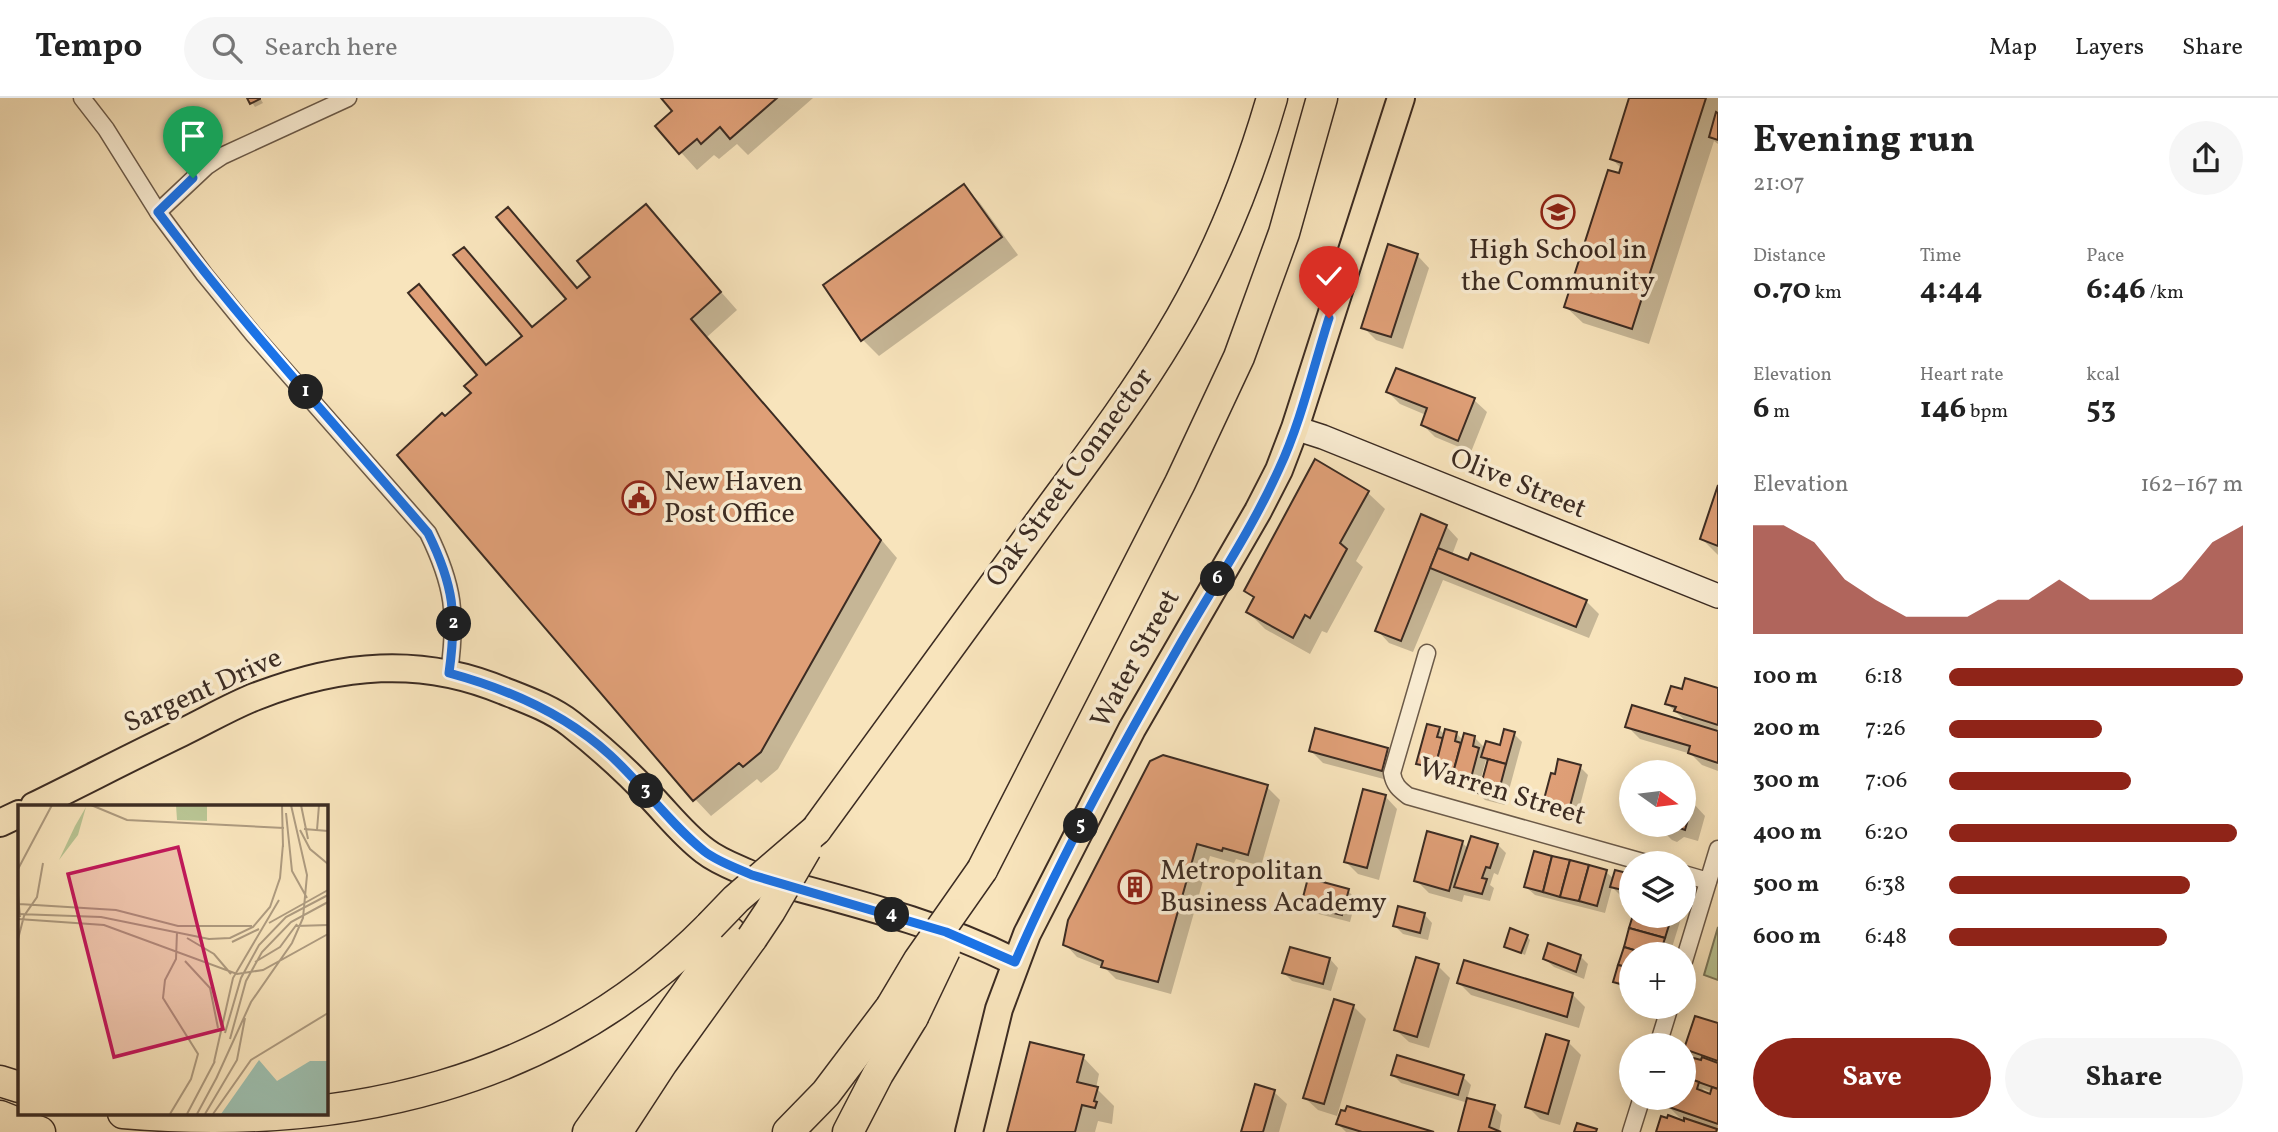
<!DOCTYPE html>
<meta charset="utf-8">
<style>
:root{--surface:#fff;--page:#f6f6f6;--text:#222;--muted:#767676;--line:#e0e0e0;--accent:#8f2418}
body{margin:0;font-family:Vollkorn,serif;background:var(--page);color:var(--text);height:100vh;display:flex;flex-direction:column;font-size:26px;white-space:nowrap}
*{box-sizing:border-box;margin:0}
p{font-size:23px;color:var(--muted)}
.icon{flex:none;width:38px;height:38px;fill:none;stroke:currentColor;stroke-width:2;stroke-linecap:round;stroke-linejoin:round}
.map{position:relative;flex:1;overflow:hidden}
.details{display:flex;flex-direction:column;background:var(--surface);width:560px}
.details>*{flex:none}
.needle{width:46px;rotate:104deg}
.tools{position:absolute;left:1619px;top:662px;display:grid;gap:14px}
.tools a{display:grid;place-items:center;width:77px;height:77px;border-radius:50%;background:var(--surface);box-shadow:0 4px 18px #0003;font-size:35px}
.pin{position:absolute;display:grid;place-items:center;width:60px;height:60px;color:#fff;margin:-72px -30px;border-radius:50% 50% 50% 0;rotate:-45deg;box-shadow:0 0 7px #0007}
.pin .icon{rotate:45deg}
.km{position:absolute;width:35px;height:35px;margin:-18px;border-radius:50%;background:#222;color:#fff;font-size:19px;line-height:35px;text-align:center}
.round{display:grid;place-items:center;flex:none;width:74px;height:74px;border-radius:37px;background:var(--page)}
.summary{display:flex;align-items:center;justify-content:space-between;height:119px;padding:0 35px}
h1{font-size:38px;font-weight:700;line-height:52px}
.figures{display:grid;grid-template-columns:repeat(3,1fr);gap:10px;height:119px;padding:7px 35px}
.figures div{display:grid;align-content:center}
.figures b{font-size:30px;font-weight:700}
.figures small{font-size:19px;font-weight:400}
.figures p{font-size:19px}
.chart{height:196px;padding:14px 35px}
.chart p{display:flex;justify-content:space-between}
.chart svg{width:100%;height:126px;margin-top:7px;fill:var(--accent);opacity:.7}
.primary-button{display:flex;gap:14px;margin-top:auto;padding:14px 35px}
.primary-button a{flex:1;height:80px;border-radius:42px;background:var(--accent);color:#fff;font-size:28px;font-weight:700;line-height:80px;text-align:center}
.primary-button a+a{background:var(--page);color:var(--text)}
ul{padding:0 35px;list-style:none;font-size:23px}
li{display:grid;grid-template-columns:112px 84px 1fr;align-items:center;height:52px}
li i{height:18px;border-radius:9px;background:var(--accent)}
header{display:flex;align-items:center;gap:42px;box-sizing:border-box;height:98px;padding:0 35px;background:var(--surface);border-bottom:2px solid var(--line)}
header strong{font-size:33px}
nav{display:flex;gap:38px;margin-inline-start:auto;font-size:24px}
.search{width:490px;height:63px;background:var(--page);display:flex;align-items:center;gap:18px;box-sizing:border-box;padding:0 24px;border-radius:38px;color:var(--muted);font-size:26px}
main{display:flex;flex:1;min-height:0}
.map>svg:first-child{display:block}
</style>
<header>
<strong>Tempo</strong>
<div class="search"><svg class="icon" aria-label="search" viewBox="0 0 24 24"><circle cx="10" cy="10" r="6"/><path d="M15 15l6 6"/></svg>Search here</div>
<nav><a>Map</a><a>Layers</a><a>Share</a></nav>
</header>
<main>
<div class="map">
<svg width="1718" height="1034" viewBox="0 0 1718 1034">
<rect width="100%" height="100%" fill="#f8e4bc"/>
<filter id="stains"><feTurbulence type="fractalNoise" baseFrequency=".00286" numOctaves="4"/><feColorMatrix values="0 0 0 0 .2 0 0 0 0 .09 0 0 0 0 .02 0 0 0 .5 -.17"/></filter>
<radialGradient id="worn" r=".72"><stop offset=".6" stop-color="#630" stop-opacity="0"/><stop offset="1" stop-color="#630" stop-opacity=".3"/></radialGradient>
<path fill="#b9c594" stroke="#7a785c" stroke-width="2" d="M1718,829V882L1704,877Z"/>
<g fill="#0003" fill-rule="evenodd">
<path d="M249,0H260L263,5L255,9Z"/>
<path d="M664,0H813L748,57L737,46L719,61L714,57L697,72L657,28L675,13Z"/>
<path d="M1631,0H1718V46L1714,43L1649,246L1583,225L1566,209L1622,71L1612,61Z"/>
<path d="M964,88L980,105L1018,157L879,258L863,242Z"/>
<path d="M646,109L737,212L707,239L897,460L778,671L761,685L757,681L711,718L695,701L444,320L474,296L479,277L418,188L488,268L525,238L464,151L533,230L569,201L508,112L578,192L592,179Z"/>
<path d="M1417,157L1429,170L1403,251L1376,242L1363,229Z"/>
<path d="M1388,294L1474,302L1487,314L1471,354L1435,339L1423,327L1426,317L1400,306Z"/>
<path d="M1718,392V457L1702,441Z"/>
<path d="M1368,395L1385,411L1356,463L1363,469L1327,535L1322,533L1310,556L1265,531L1248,514L1255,501L1246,492Z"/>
<path d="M1446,428L1458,441L1452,457L1586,503L1599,516L1589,540L1443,482L1413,554L1389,545L1377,532Z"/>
<path d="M1686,582L1718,592V673L1702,667L1691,656L1640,641L1627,628L1689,626L1667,606L1683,593Z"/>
<path d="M1439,631L1445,637L1456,635L1463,642L1475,640L1485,650L1501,649L1514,636L1522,644L1505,707L1485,702L1476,693L1478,687L1426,673L1418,665ZM1486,662L1489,665L1483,686L1480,684ZM1425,666L1480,681L1479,684L1425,670Z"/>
<path d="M1387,651L1400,664L1395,684L1323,665L1311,653Z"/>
<path d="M1580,669L1588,677L1577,719L1553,713L1545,705Z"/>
<path d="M1267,689L1280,702L1261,768L1236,761L1234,765L1210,758L1171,896L1116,881L1105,870L1077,859L1065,846Z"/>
<path d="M1385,698L1397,711L1379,782L1358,776L1346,764Z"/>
<path d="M1684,700L1693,705L1705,718L1698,743L1684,739L1677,744L1672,742L1660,730L1649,726H1684Z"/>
<path d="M1462,744L1468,751L1498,747L1506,755L1498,777L1494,775L1490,787L1494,790L1490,803L1464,797L1462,804L1429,795L1416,782Z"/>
<path d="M1606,774L1614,781L1631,778V799L1620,797L1612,789L1605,815L1535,797L1526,789Z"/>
<path d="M1348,793L1356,801L1350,824L1311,814L1303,806Z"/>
<path d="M1684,794L1688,798L1684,811Z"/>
<path d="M1424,816L1432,825L1428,842L1403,836L1395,828Z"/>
<path d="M1635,817H1682L1670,856H1631V894L1623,891L1615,883Z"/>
<path d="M1527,838L1530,842L1525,857L1506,848Z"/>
<path d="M1580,858L1588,866L1584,881L1554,869L1545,861Z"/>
<path d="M1330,861L1338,870L1331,893L1292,883L1284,875Z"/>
<path d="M1465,864L1573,897L1585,909L1579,930L1471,897L1459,885Z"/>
<path d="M1438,868L1450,880L1429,950L1409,944L1396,932Z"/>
<path d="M1353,908L1366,921L1337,1018L1318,1012L1305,1000Z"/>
<path d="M1696,920L1718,927V1033L1658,1034L1685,1025L1686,1022L1680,1020L1667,1007L1684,999V960L1698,963L1686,951ZM1702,990L1712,994L1710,999Z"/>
<path d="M1568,944L1581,957L1560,1027L1540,1021L1527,1008Z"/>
<path d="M1083,959L1099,976L1096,990L1114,1008L1112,1026L1098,1023L1095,1034H1009Z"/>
<path d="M1393,977L1463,979L1471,987L1467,1002L1494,1009L1502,1017L1499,1034H1460L1468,1005L1401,985Z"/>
<path d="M1274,994L1287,1006L1279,1034H1243Z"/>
<path d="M1338,1026L1428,1034H1346Z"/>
</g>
<g fill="#df9f77" stroke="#3c2c23" stroke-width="2">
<path d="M247,0H260V1L250,6Z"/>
<path d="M661,0H777L730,41L720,29L701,46L697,41L679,56L655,28L672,13Z"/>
<path d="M1629,0H1706L1632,231L1564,209L1608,72L1619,75L1622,65L1610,61Z"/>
<path d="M1716,14L1718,15V42L1709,39Z"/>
<path d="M964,86L1002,139L861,243L823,187Z"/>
<path d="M646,106L721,194L691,221L881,442L761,654L743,669L739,665L693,703L397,357L442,315L445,318L471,295L464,288L477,277L408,195L419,186L486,267L522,238L453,157L464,149L532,229L566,201L496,119L508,109L577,190L590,179L577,163Z"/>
<path d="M1388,146L1418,156L1391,239L1361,230Z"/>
<path d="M1396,270L1475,300L1458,343L1421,327L1427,310L1386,294Z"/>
<path d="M1315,361L1369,393L1340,445L1347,451L1310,520L1305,517L1293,540L1246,514L1254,499L1244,493Z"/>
<path d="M1718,387V448L1700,441Z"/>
<path d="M1421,416L1447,427L1401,543L1375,533Z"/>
<path d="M1438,450L1468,462L1471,455L1587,502L1576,529L1430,470Z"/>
<path d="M1685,580L1718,590V627L1674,613L1676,609L1665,606L1671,588L1682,591Z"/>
<path d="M1632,607L1718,633V665L1688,655L1690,648L1625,629Z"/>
<path d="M1427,626L1440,629L1437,639L1443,640L1435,670L1416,666Z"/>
<path d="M1315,630L1388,650L1382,673L1309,653Z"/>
<path d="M1445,631L1457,634L1455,643L1461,645L1453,675L1435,670Z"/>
<path d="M1504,631L1515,634L1506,666L1481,659L1486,643L1500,647Z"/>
<path d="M1464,635L1475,638L1473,648L1479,650L1471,680L1453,675Z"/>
<path d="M1163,657L1268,687L1248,757L1223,750L1222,753L1197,746L1158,884L1101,869L1103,863L1063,847L1068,822L1150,663Z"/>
<path d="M1488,661L1506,666L1497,700L1474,694L1478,682L1482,683Z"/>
<path d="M1558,661L1581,667L1569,712L1543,705L1551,675L1555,676Z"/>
<path d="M1363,691L1386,697L1367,770L1344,764Z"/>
<path d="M1684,701L1693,704L1685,732L1671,727L1664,732L1657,730L1656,726H1684Z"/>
<path d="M1427,733L1463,743L1449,793L1414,783Z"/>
<path d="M1471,738L1498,746L1490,770L1486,769L1482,780L1487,781L1482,796L1454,789Z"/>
<path d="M1534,753L1552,758L1543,794L1524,789Z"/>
<path d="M1552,758L1570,762L1560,799L1543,794Z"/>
<path d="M1570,762L1589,767L1579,803L1560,799Z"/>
<path d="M1589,767L1607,772L1597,808L1579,803Z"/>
<path d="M1615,772L1631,776V794L1610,789Z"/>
<path d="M1308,780L1349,791L1342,817L1301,807Z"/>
<path d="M1398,808L1425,815L1420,835L1393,828Z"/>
<path d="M1633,817H1646L1670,824L1665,840L1629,830Z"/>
<path d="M1646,817H1672L1670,824Z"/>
<path d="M1510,830L1528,837L1521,855L1504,849Z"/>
<path d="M1629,830L1665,840L1660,856H1647L1624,849Z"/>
<path d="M1548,845L1581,857L1576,874L1543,861Z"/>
<path d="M1290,849L1330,860L1323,886L1282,875Z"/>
<path d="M1624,849L1647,856H1631V870L1618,867Z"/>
<path d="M1416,859L1439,866L1417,939L1394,932Z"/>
<path d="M1464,862L1573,895L1567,919L1457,885Z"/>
<path d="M1618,867L1631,870V889L1613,884Z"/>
<path d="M1334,901L1354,907L1324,1006L1303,1000Z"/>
<path d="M1695,918L1718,925V963L1684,951Z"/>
<path d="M1546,936L1569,943L1548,1016L1525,1009Z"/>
<path d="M1030,944L1084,957L1077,984L1098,989L1094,1003L1097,1004L1095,1010L1082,1007L1075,1034H1007Z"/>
<path d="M1397,957L1464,977L1458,997L1391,977Z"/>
<path d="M1686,958L1701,962L1702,959L1718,965V991L1684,979V959Z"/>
<path d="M1684,979L1699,984L1697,991L1710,996L1712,989L1718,991V1026L1666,1008L1668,999H1684Z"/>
<path d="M1255,986L1275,992L1263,1034H1241Z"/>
<path d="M1467,1000L1495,1007L1489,1029L1501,1034H1458Z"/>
<path d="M1347,1008L1434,1034H1362L1336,1026L1341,1012L1345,1013Z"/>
<path d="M1668,1017L1684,1023V1020L1717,1031L1716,1034H1656L1661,1018L1667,1020Z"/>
<path d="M1577,1025L1597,1031L1596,1034H1574Z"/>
</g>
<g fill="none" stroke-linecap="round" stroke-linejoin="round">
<defs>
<g id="street">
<path d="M82,0L106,31L158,114L204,176L253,236L428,435C454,488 457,517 449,575"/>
<path d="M158,114L207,68L222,58L348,0"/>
<path d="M1427,555L1392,675C1394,687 1399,691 1408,698L1646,765"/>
<path d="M1684,776L1708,783"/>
<path d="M1684,863L1718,751"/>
<path d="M1658,947L1670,908"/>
<path d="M1631,1034L1642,999"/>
</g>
<path id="secondary" d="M1295,330L1323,339L1718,498"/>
<g id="primary">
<path d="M34,708C83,684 131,659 181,635C206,623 231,608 257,598C340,566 421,558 504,593C527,602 552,611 571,626C600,649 627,673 653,701C670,719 685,738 705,753C719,764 737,770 752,777C841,802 932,822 1015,864"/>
<path d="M0,725L19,716"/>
<path d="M969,1034L999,911L1027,836L1132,631L1258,413L1279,372L1295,330L1401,0"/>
</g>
<g id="highway">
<path d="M816,732C886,636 955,541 1025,445C1074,377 1127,310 1170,238C1215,164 1248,83 1272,0"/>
<path d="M982,772L1180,385L1239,259L1284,135L1322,0"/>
<path d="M0,983L19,989"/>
<path d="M123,1015C343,1034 553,987 710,828"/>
<path d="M0,1018L40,1034"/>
<path d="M588,1034L730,834"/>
<path d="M617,1034L662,965L752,840"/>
<path d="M788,1034L826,995L891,909"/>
<path d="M848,1034L878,976L913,919"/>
</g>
</defs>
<use href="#street" stroke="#6b5a49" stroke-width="19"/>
<use href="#secondary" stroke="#3c2c23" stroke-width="26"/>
<use href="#primary" stroke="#3c2c23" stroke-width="30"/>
<use href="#highway" stroke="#3c2c23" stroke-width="33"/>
<use href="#street" stroke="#faedd3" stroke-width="16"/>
<use href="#secondary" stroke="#faedd3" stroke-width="23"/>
<use href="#primary" stroke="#f8e4bc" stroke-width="26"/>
<use href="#highway" stroke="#f8e4bc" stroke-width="30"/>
<defs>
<g id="highway-bridge">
<path d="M710,828L736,801L816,732"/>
<path d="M752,840L770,813L806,751"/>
<path d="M891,909L919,862L982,772"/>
<path d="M913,919L945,852"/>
</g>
</defs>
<use href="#highway-bridge" stroke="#3c2c23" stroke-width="33" stroke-linecap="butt"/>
<use href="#highway-bridge" stroke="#f8e4bc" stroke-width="30"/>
</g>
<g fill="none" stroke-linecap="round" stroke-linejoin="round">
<defs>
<path id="route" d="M193,80L158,114C242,226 337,328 428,435C454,488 457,517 449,575C508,591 564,615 610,657C643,687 669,725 704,753C718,764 737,770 752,777L946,834L1015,864C1062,755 1123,646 1182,543C1215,486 1252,431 1279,371C1301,324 1313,270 1329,220"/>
</defs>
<use href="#route" stroke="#fff" stroke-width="14"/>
<use href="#route" stroke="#1a73e8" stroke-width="9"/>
</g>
<defs>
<symbol id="school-ring" viewBox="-11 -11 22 22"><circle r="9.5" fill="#faedd3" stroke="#8f2418" stroke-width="1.5"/><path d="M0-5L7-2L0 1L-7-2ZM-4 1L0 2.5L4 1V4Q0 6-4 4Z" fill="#8f2418"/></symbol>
<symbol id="civic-ring" viewBox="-11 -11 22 22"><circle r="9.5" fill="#faedd3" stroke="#8f2418" stroke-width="1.5"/><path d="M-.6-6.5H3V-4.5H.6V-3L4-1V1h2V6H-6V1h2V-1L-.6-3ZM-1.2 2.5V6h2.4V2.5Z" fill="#8f2418"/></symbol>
<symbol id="building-ring" viewBox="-11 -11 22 22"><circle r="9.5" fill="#faedd3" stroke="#8f2418" stroke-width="1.5"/><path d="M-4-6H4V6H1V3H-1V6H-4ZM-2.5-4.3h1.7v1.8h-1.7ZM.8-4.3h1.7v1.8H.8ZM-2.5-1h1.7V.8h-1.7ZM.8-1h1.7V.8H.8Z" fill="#8f2418"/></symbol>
</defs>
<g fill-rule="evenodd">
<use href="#school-ring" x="1539" y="95" width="38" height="38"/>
<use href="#civic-ring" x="620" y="381" width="38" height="38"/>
<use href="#building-ring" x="1116" y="770" width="38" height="38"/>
</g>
<g text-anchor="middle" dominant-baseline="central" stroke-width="7" stroke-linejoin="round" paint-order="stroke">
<g font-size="28" fill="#3c2c23" stroke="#faedd3" text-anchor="start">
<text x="1558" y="152" text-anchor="middle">High School in<tspan x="1558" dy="32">the Community</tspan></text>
<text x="664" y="384">New Haven<tspan x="664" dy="32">Post Office</tspan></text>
<text x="1160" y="773">Metropolitan<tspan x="1160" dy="32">Business Academy</tspan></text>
</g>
<g font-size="28" fill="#3c2c23" stroke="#faedd3">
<text transform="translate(1070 380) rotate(-54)">Oak Street Connector</text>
<text transform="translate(1518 386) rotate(22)">Olive Street</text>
<text transform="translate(1136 561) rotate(-61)">Water Street</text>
<text transform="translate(203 593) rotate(-24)">Sargent Drive</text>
<text transform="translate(1502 694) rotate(17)">Warren Street</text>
</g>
</g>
<g transform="translate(18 707)">
<rect width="310" height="310" fill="#f8e4bc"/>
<path d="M158,0H189V16L159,15ZM68,2L60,30L41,55L57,21Z" fill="#b9c594"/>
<path d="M241,255L259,276L292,256H310V309H203Z" fill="#9dbfaf"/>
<path fill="none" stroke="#ad9a7f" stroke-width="2" d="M73,0L109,15L266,23M264,0L265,42M283,0L290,34M268,8L274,66L289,93M286,24L310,26M282,25L292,44L310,59M299,25L301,0M0,64L34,0M0,90L2,112M1,99L98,105L160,121H234M0,109L83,112L191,134L212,133L235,122L252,102L262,73L265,39M0,114L86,120L219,169L245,165L310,129M251,118L310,85M278,121L310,120M169,133L196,149L213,169M0,134L6,111L19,92L25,58M214,137L241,124M167,156L192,183L200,223M237,157L262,142L279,119M207,228L223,173L241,140L268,112L310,90M212,234L228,176L244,147L273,117L310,97M196,257L215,173L261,95M198,274L233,197L274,138L285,113L289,70L273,0M152,309L173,274L180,249L145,193L147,175L158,154L159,127M169,309L197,256M179,309L199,272M187,309L219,255L227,213M195,309L233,255L310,208"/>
<path fill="#c2185b" fill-opacity="0.15" stroke="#c2185b" stroke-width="3.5" d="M160,42L205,224L96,252L50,69Z"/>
<rect width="310" height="310" fill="none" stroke="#3c2c23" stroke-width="3.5"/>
</g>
<rect width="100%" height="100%" filter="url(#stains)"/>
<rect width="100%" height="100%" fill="url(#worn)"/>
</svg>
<div class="tools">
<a><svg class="needle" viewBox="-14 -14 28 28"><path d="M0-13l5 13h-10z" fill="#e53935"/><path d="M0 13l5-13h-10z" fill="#767676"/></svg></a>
<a><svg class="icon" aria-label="layers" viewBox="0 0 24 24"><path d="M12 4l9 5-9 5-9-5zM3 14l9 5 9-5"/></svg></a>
<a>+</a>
<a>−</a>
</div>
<div class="pin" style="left:193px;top:80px;background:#1e9e55"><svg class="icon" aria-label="arrive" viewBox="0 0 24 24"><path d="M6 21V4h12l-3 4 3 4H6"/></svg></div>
<div class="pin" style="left:1329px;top:220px;background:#d93025"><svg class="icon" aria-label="check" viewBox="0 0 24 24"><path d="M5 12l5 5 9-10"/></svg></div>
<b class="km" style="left:306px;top:294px">1</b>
<b class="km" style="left:454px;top:526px">2</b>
<b class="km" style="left:646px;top:693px">3</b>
<b class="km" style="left:892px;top:817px">4</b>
<b class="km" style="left:1081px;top:728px">5</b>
<b class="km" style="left:1218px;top:481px">6</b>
</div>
<section class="details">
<div class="summary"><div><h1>Evening run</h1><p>21:07</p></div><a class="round"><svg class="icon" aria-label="share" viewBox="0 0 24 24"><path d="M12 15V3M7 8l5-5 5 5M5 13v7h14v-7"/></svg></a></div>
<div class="figures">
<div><p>Distance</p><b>0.70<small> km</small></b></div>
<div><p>Time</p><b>4:44</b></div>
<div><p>Pace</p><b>6:46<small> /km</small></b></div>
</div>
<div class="figures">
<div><p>Elevation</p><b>6<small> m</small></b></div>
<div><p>Heart rate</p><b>146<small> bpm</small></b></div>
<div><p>kcal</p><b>53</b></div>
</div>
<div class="chart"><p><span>Elevation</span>162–167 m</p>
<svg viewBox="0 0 160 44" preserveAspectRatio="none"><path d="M0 44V6L10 6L20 12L30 25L40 32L50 38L60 38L70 38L80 32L90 32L100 25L110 32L120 32L130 32L140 25L150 12L160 6V44z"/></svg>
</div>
<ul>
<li><b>100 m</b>6:18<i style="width:100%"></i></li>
<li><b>200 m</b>7:26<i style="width:52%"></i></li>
<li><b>300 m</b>7:06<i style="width:62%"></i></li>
<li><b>400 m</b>6:20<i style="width:98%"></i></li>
<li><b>500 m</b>6:38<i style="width:82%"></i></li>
<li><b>600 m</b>6:48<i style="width:74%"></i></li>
</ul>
<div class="primary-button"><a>Save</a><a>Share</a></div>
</section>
</main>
